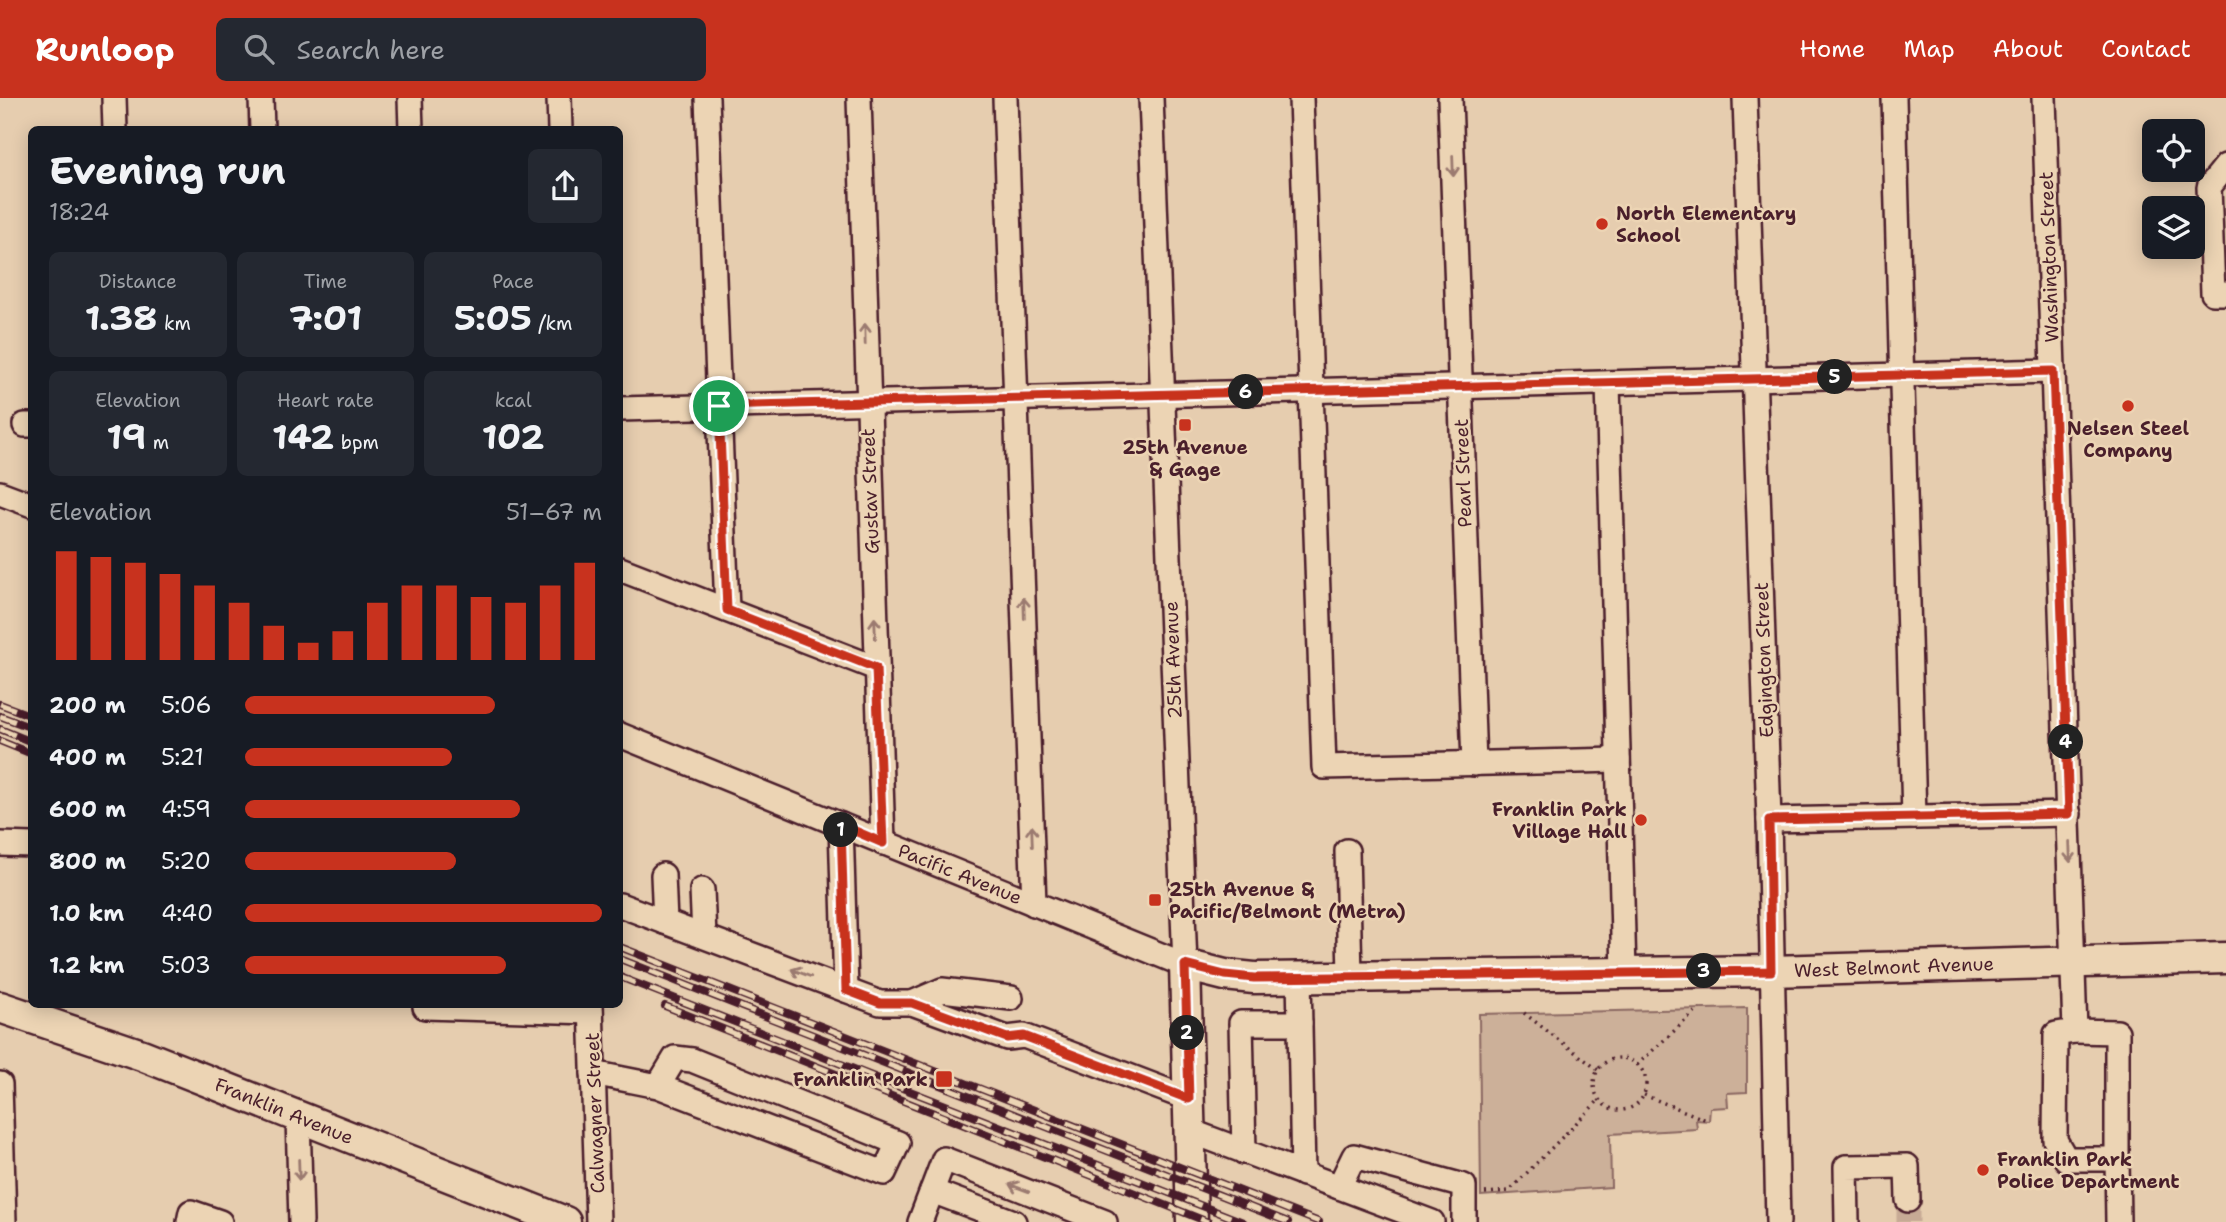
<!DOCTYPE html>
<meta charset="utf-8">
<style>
:root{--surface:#171b24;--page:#242831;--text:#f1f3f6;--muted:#9ea1a6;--accent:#c8321e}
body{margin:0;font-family:"Shantell Sans",sans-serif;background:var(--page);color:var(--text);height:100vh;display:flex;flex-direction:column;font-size:26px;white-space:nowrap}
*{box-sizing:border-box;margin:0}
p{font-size:23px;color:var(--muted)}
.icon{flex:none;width:38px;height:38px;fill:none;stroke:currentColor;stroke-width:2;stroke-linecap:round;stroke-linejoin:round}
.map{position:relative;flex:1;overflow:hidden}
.side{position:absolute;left:28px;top:28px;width:595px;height:882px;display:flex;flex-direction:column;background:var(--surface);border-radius:10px;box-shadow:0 4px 18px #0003}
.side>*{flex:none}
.fabs{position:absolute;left:2142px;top:21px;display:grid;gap:14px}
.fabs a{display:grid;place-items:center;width:63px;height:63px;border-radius:10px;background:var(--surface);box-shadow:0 4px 18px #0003;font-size:35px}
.pin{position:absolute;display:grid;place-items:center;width:60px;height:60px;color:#fff;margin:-30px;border:4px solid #fff;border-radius:50%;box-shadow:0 2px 7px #0007}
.km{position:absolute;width:35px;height:35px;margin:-18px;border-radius:50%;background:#222;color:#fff;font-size:19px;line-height:35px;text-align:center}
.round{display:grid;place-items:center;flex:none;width:74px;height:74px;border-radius:10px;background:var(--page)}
.head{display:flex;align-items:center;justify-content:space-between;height:119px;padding:0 21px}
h1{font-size:38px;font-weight:700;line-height:52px}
.figures{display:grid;grid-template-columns:repeat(3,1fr);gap:10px;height:119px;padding:7px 21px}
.figures div{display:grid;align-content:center;border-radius:10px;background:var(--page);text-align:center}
.figures b{font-size:35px;font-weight:700}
.figures small{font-size:19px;font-weight:400}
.figures p{font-size:19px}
.chart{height:196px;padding:14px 21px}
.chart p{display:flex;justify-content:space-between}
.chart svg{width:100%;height:126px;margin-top:7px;stroke:var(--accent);stroke-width:6}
ul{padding:0 21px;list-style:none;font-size:23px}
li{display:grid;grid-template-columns:112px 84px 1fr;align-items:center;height:52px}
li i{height:18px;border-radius:9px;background:var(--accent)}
header{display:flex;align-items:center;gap:42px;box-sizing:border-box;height:98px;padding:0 35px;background:var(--accent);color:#fff}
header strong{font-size:33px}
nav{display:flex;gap:38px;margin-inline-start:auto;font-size:24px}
.search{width:490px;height:63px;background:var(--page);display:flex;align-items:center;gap:18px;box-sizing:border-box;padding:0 24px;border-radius:10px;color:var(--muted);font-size:26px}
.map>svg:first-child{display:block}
</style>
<header>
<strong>Runloop</strong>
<div class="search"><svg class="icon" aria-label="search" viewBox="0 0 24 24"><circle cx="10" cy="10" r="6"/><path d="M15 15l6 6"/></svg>Search here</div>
<nav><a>Home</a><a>Map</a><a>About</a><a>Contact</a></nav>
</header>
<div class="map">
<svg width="2226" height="1124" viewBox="0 0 2226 1124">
<rect width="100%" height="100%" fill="#e6cdaf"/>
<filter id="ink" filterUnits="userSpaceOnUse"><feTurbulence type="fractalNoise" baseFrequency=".0143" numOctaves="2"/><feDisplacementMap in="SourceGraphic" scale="14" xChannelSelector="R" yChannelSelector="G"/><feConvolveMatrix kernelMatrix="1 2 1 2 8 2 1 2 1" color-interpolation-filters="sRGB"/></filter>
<g filter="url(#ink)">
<path fill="#ccb099" stroke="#8b6862" stroke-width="2" d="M1747,910V994L1727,995L1728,1009L1710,1010L1709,1023L1696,1022L1697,1031L1610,1036L1611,1089L1481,1098L1479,916Z"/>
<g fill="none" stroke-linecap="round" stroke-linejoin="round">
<path stroke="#c7aa95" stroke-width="23" stroke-dasharray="23 11" stroke-linecap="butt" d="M1908,1102V1124"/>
<defs>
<g id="minor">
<path d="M114,0L115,32"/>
<path d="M261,0L262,32"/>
<path d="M410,0L411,32"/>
<path d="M559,0L560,32"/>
<path d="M707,0L727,512"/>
<path d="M859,0L883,745"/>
<path d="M1005,0L1034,806"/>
<path d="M1301,0L1324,669L1618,662"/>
<path d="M1450,0L1474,666"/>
<path d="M1745,0L1769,722L1778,1124"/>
<path d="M1894,0L1914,719"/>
<path d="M2044,0L2075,933L2056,936L2055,1042L2066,1061H2117L2118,1124"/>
<path d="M2226,68L2209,89L2213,195H2226"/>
<path d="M1608,285L1624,874"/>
<path d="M620,311L2053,273"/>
<path d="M25,327H32"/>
<path d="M0,395L32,407"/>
<path d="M620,471L876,570"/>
<path d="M620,637L1185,867L1151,0"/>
<path d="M1769,722L2069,716"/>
<path d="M841,727L846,892"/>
<path d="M0,746L32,747"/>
<path d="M1347,753L1350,878"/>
<path d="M663,777L665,824"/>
<path d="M702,792L704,838"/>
<path d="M620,807L880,905H912L1007,940L1024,938L1189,1001"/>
<path d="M1299,879L1303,1076"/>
<path d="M912,905L942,892L1011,900"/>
<path d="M591,906L598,1124"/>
<path d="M425,909L591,914"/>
<path d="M2075,933L2117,934V1061"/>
<path d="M593,975L658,988L675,960L692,962L898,1045L884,1075L658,988"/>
<path d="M0,986L4,1124"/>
<path d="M298,1020L301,1124"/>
<path d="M1190,1033L1432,1124"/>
<path d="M1244,1054L1241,925H1300"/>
<path d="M1339,1089L1354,1058L1464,1088V1124"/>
<path d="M932,1093L1014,1124"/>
<path d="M189,1124L191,1114L220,1124"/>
<path d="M920,1124L944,1061L1105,1124"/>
<path d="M1847,1124L1846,1069L1907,1068L1908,1102"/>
</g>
<g id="major">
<path d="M0,909L142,957L565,1124"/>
<path d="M1192,1124L1185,867L1225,877L1254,880L1771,873L2226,860"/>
</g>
</defs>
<use href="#minor" stroke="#4a1f2b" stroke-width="28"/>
<use href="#major" stroke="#4a1f2b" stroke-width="35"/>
<g stroke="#4a1f2b" stroke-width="3.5" stroke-dasharray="2 5" stroke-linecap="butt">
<path d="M1524,915L1598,972"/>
<circle cx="1620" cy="986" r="26"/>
<path d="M1637,967L1699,910"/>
<path d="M919,985L928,965"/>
<path d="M1644,997L1709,1023"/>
<path d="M1485,1095L1509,1093L1599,1002"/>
</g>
<use href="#minor" stroke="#ecd4b4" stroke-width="23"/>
<use href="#major" stroke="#ecd4b4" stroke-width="30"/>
<defs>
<g id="rail">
<path d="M0,606L32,618"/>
<path d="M0,618L32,630"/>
<path d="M0,631L32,644"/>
<path d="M0,643L32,656"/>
<path d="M620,849L1319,1124"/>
<path d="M620,861L1288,1124"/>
<path d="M620,879L1243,1124"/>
<path d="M665,908L1208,1124"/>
</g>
</defs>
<use href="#rail" stroke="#4a1f2b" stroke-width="8"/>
<use href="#rail" stroke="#ecd4b4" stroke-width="5" stroke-dasharray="16" stroke-linecap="butt"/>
</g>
<defs><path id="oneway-shaft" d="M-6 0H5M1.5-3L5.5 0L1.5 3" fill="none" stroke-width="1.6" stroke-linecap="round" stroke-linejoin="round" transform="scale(1.75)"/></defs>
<g stroke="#9b7a70">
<use href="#oneway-shaft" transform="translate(1453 68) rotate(88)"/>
<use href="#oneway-shaft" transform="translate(865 236) rotate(-91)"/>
<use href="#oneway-shaft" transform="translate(1024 510) rotate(-92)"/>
<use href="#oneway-shaft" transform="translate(875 530) rotate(-92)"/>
<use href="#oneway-shaft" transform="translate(1032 738) rotate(-92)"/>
<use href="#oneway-shaft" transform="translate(2070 754) rotate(88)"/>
<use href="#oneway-shaft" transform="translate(801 875) rotate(-159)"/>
<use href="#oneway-shaft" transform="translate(299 1072) rotate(88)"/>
<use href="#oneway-shaft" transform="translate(1019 1090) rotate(-159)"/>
</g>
</g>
<g fill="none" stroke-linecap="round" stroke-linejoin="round" filter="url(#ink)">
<defs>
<path id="route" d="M2053,273L2069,716L1769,722L1771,873L1254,880L1225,877L1185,867L1189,1001L1024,938L1007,940L912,905H880L846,892L841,727L883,745L876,570L727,512L719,308Z"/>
</defs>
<use href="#route" stroke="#fff" stroke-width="14"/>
<use href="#route" stroke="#c8321e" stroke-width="9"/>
</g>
<g fill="#c8321e" stroke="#ecd4b4" stroke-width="2.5">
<circle cx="1602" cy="126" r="7"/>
<circle cx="2128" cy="308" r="7"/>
<rect x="1178" y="320" width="14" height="14" rx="3.5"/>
<circle cx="1641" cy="722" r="7"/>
<rect x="1148" y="795" width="14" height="14" rx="3.5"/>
<rect x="935" y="972" width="18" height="18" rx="3.5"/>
<circle cx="1983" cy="1072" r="7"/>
</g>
<g text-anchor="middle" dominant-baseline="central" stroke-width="5" stroke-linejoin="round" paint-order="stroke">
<g font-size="19" font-weight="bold" fill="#4a1f2b" stroke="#ecd4b4" text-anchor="start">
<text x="1616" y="115">North Elementary<tspan x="1616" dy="22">School</tspan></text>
<text x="2128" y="330" text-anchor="middle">Nelsen Steel<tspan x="2128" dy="22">Company</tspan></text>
<text x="1185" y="349" text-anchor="middle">25th Avenue<tspan x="1185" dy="22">&amp; Gage</tspan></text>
<text x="1627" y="711" text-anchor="end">Franklin Park<tspan x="1627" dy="22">Village Hall</tspan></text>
<text x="1169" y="791">25th Avenue &amp;<tspan x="1169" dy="22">Pacific/Belmont (Metra)</tspan></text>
<text x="928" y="981" text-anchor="end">Franklin Park</text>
<text x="1997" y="1061">Franklin Park<tspan x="1997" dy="22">Police Department</tspan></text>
</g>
<g font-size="19" fill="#4a1f2b" stroke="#ecd4b4">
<text transform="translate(2049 159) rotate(-92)">Washington Street</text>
<text transform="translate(1463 375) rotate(-92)">Pearl Street</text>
<text transform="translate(870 393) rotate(-92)">Gustav Street</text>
<text transform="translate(1173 562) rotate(-92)">25th Avenue</text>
<text transform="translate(1764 562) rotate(-92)">Edgington Street</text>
<text transform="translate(960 776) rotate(22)">Pacific Avenue</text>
<text transform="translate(1894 869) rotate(-2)">West Belmont Avenue</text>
<text transform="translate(284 1013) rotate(22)">Franklin Avenue</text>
<text transform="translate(595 1015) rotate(-92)">Calwagner Street</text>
</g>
</g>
</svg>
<div class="fabs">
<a><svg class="icon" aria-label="locate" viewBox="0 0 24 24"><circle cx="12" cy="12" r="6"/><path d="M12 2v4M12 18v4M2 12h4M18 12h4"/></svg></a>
<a><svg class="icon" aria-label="layers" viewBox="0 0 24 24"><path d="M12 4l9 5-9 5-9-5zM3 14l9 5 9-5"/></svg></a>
</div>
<div class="pin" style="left:719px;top:308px;background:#1e9e55"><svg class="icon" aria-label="arrive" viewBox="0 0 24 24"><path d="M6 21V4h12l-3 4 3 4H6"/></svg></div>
<b class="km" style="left:841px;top:732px">1</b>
<b class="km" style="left:1187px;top:935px">2</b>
<b class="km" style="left:1704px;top:873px">3</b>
<b class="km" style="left:2066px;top:644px">4</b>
<b class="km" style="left:1835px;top:279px">5</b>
<b class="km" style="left:1246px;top:294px">6</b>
<section class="side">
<div class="head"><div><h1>Evening run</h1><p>18:24</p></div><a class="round"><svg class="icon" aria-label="share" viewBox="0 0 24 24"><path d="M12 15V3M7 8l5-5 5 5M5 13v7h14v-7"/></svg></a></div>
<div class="figures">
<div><p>Distance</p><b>1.38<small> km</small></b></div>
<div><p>Time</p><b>7:01</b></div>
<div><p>Pace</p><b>5:05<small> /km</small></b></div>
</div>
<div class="figures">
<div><p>Elevation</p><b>19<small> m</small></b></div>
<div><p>Heart rate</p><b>142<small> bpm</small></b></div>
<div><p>kcal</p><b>102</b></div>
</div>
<div class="chart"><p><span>Elevation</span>51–67 m</p>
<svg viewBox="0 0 160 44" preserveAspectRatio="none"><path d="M5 44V6M15 44V8M25 44V10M35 44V14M45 44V18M55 44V24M65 44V32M75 44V38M85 44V34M95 44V24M105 44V18M115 44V18M125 44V22M135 44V24M145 44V18M155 44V10"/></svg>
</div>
<ul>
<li><b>200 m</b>5:06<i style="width:70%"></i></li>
<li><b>400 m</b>5:21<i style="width:58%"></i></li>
<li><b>600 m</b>4:59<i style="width:77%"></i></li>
<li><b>800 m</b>5:20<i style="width:59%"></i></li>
<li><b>1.0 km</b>4:40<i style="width:100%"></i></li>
<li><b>1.2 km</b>5:03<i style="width:73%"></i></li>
</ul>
</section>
</div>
